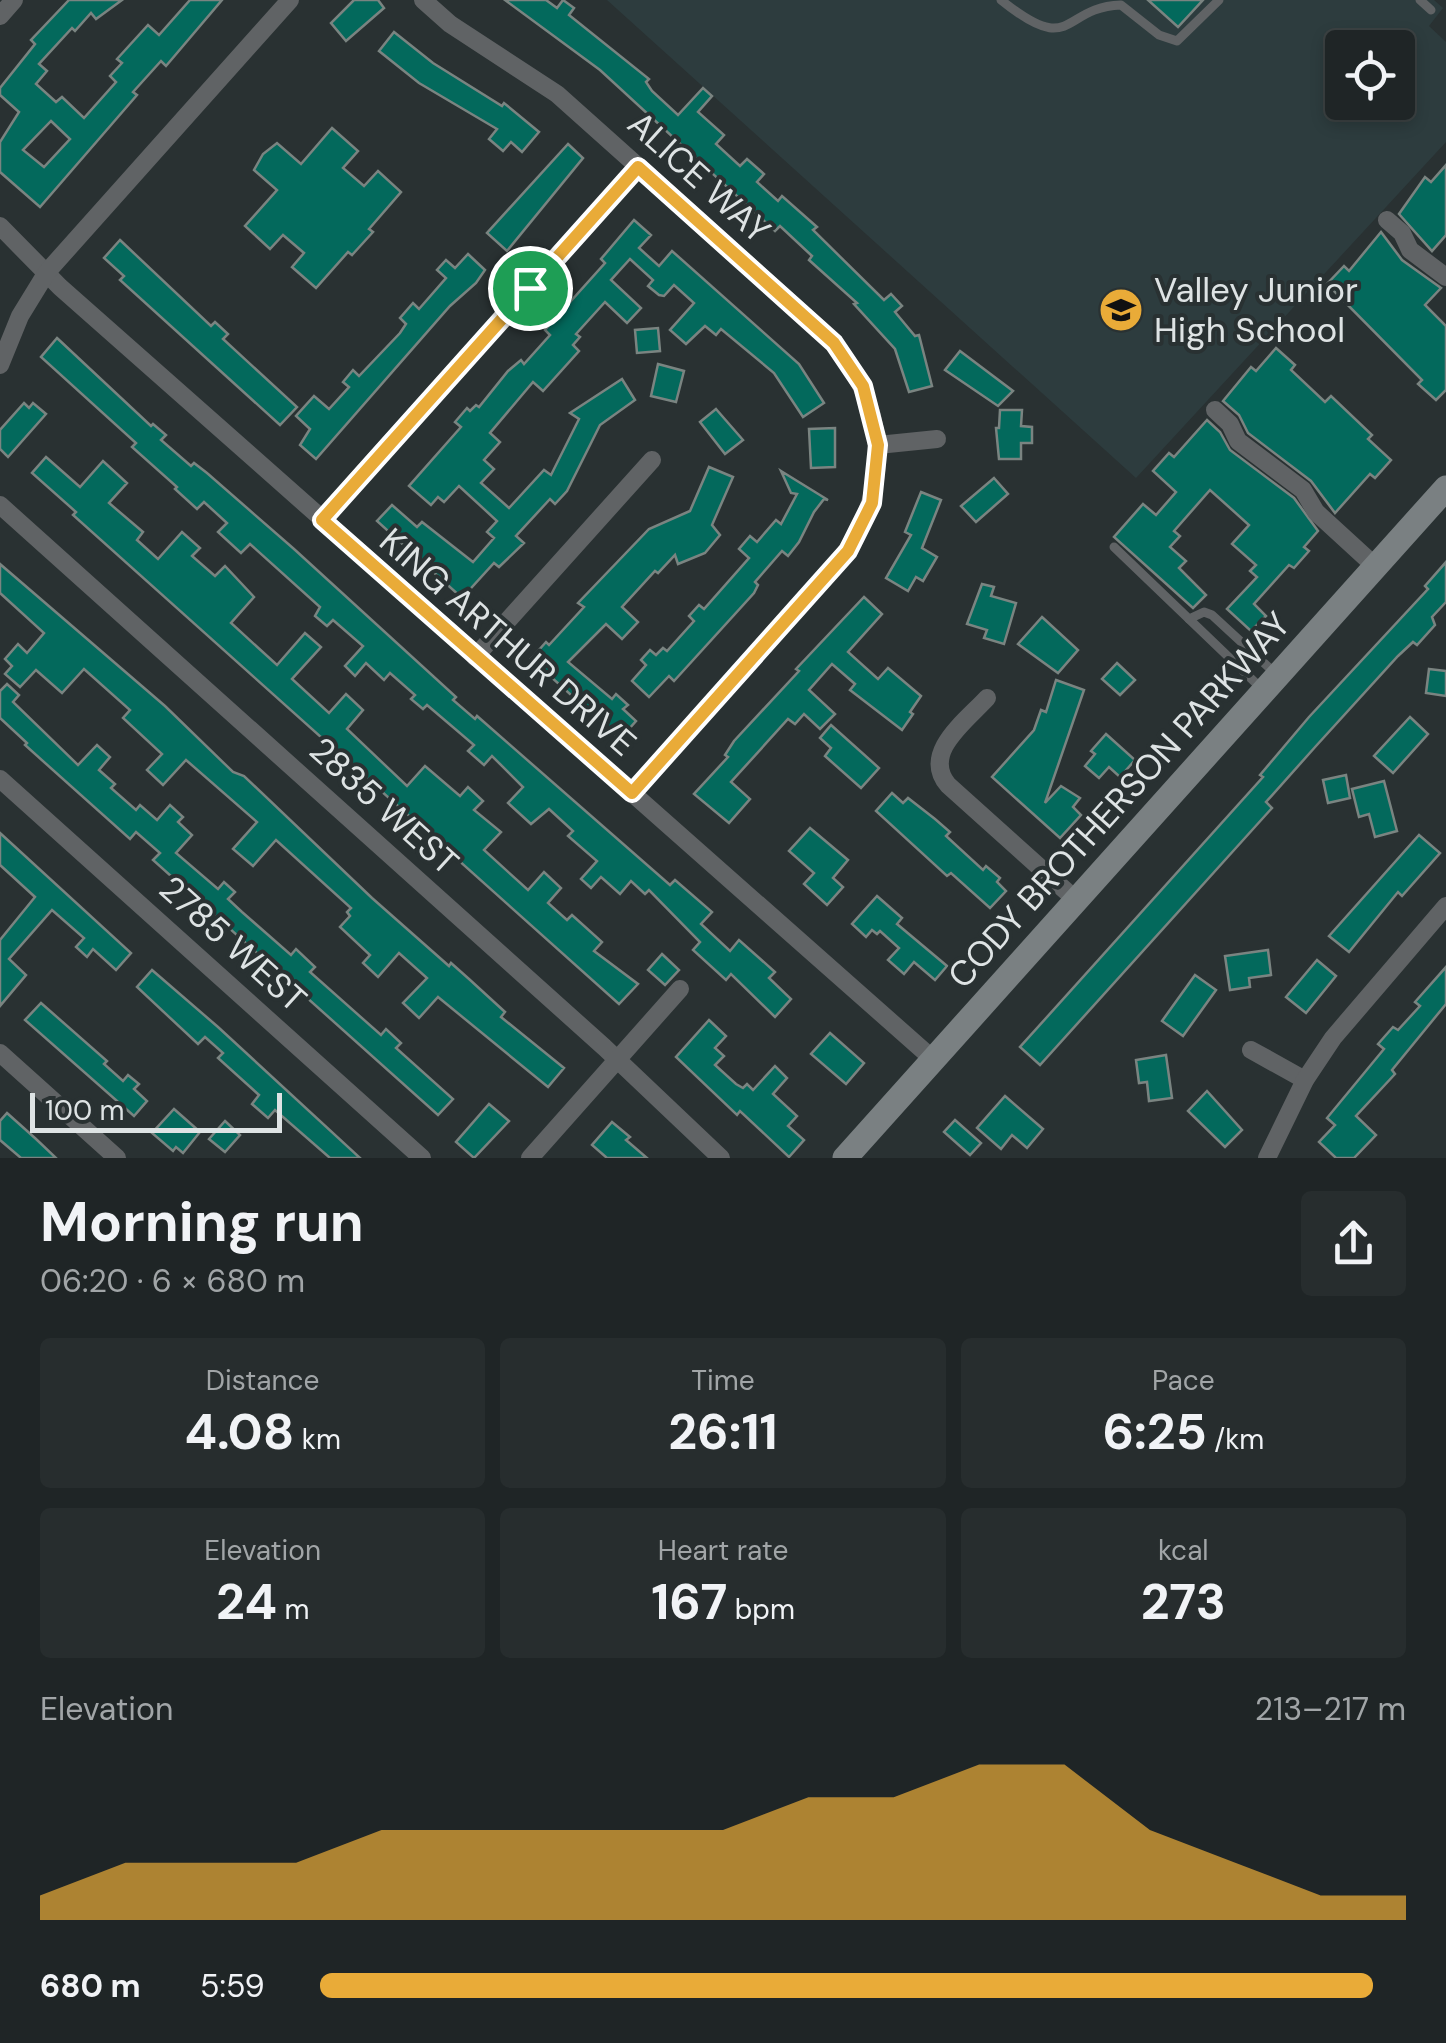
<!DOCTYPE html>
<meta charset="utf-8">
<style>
:root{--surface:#1f2526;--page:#272d2e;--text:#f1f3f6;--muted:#a1a5a7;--line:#3c4243;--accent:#e9ab38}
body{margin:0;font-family:"DM Sans",sans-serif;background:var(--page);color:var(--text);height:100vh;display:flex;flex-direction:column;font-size:38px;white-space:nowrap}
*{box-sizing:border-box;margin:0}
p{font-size:32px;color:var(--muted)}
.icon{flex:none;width:55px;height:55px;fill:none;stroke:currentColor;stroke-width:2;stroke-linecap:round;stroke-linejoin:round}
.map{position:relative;height:1158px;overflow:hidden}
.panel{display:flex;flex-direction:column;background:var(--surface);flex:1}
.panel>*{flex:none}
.buttons{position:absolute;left:1325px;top:30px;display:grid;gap:20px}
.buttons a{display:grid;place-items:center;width:90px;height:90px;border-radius:10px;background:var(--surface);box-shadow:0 5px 15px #0003,0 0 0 2px var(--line);font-size:50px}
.scale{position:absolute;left:30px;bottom:25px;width:252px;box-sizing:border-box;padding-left:10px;border:5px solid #dee3e4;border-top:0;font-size:28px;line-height:35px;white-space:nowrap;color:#dee3e4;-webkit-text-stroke:8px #293132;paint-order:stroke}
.pin{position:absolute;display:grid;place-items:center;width:85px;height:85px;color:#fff;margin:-42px;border:5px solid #fff;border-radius:50%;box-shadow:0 2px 10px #0007}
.round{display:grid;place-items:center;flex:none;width:105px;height:105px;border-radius:10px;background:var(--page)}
.overview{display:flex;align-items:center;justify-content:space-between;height:170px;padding:0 40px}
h1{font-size:55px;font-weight:700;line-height:75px}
.metrics{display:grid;grid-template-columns:repeat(3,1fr);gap:15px;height:170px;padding:10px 40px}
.metrics div{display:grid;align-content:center;border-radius:10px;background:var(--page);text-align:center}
.metrics b{font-size:50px;font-weight:700}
.metrics small{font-size:28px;font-weight:400}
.metrics p{font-size:28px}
.chart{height:280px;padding:20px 40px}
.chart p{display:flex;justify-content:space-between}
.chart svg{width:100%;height:180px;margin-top:10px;fill:var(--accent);opacity:.7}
ul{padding:0 40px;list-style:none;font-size:32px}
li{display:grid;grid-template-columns:160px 120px 1fr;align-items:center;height:75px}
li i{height:25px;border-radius:12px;background:var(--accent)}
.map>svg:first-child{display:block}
</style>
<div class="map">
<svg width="1446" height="1158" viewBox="0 0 1446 1158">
<rect width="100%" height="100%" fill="#293132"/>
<path fill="#2d3c3e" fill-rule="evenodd" d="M607,0H1434L1443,8L1429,26L1446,42V142L1136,478ZM1342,48H1398V102H1342Z"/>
<g fill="#03695c" stroke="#7a8481" stroke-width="2.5" fill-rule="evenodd">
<path d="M69,0H122L96,19L91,13L75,31L72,28L39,64L47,71L36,84L56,102L62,97L84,118L116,82L110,76L122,63L117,59L148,25L159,35L190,0H222L166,66L161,61L133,92L137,95L40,207L0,172V142L19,112L0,95V88L35,44L31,40ZM51,121L70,139L44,167L23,150Z"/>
<path d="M354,0H378L384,8L346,41L331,23Z"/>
<path d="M505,0H546L557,8L563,0L574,8L569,15L649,79L646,82L652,91L678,115L703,88L712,96L698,112L724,135L716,144L740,166L747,159L764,174L757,182L778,201L782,196L817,227L813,230L884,300L891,294L902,306L895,312L915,336L919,335L932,386L909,392L895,349L854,304L857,303L809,260L812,256L780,226L775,231L600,70Z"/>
<path d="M1148,0H1203L1178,27Z"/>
<path d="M394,32L433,63L502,106L504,103L539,132L522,152L511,142L503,151L489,139L497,129L419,83L379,51Z"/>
<path d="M332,128L358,151L343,168L364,186L378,171L401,192L369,229L373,232L352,255L348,252L316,288L292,267L304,253L283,235L270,249L245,226L277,190L254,170L263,154L277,143L301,164Z"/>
<path d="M568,144L583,158L507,251L487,233Z"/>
<path d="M1446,165V235L1432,251L1399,214L1425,177L1431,182Z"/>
<path d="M634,220L651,235L639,248L659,266L672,251L799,364L824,403L803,417L774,373L721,329L716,335L705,326L686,344L670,330L694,303L674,285L664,296L659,295L648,286L653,280L630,259L611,280L641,308L627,323L605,302L576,334L580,337L573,345L579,351L543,391L533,382L490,433L500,442L484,460L494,469L481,483L509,508L544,470L551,475L579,419L570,413L622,379L635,400L600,425L567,491L555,504L550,499L516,536L524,543L499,567L494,563L462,598L377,521L392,505L417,527L422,522L473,562L494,538L487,532L497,521L459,486L444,502L438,497L431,505L409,486L461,427L455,422L467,408L470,411L476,405L479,407L508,371L521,360L524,364L550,335L545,330L605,263L601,259Z"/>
<path d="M1381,232L1402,260L1441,288L1425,305L1446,326V390L1436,400L1418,384L1422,380L1327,284L1344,266L1349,271Z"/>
<path d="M120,240L211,326L215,322L228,334L223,339L297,407L280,425L120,280L124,276L104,258Z"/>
<path d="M468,254L485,270L476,283L450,306L316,459L300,445L310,429L296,416L314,396L329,409L349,387L343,382L353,370L359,376L400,333L406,324L400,318L413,303L419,309L446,278L437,270L446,260L455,268Z"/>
<path d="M658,328L660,351L637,353L635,330Z"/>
<path d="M57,338L151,426L153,424L166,435L161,440L191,466L194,463L207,473L294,549L456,697L453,700L475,719L477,716L670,885L675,880L712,912L701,924L730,951L739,940L775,972L769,978L791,999L775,1017L731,974L726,980L693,950L700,942L649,890L645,894L631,881L620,894L601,877L591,888L581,879L597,861L568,836L573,831L549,809L531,824L508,803L523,787L492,756L484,765L468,751L474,745L427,705L423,709L411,699L415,695L390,673L384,680L366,663L355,676L345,666L363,646L333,620L327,626L315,616L320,607L250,544L241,553L218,532L227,523L204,502L197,509L175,489L177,487L132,447L136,443L41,357Z"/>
<path d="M1276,348L1295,365L1291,370L1325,402L1331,396L1372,435L1368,439L1391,460L1375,478L1370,474L1335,513L1311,481L1248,433L1239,415L1223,401L1251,367L1256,371Z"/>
<path d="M960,351L1013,391L998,406L945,370Z"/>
<path d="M658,364L684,371L676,402L651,396Z"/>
<path d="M24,403L29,408L33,403L46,414L8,457L0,449V430Z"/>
<path d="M716,409L743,440L725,454L700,422Z"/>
<path d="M1000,410H1022L1021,426L1032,427V443H1021V459H999L996,428H999Z"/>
<path d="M1207,420L1220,432L1230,450L1294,498L1318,531L1304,547L1309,551L1294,568L1289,565L1254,604L1266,616L1251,631L1227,609L1257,577L1250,571L1256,565L1232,544L1249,525L1210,490L1174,531L1180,536L1170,547L1186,561L1179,568L1206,595L1193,608L1114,537L1143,504L1156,515L1176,492L1153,471L1169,453L1174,457Z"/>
<path d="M835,428V467L811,468L809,429Z"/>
<path d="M46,457L80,487L103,461L127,483L109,503L143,532L137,540L158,559L182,532L200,548L192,556L215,576L225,566L254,597L231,623L277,665L305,633L321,647L292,679L329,713L346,694L363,710L347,729L407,786L425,766L460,796L468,787L483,801L474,810L501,832L484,850L528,890L544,872L561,888L548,903L567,920L572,915L602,942L594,951L638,984L619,1004L73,515L76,512L32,473Z"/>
<path d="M709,467L733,477L712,525L720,535L705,553L678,564L675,555L658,573L655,571L622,607L638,622L622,639L606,624L568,662L612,699L616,694L628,705L623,709L636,721L620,739L531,659L546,642L549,645L584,607L578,603L649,529L690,511Z"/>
<path d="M781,471L828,500L824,499L814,512L799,542L788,556L782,551L755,582L758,585L754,593L674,681L669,676L649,697L632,681L646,665L641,660L650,650L656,655L663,648L667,651L694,621L689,616L699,605L704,609L749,558L739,549L750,536L757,542L776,520L781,524L797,494L791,493Z"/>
<path d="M994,478L1008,494L976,522L961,506Z"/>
<path d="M921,492L941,500L922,548L937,557L923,581L916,577L908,591L886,578L911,535L905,532Z"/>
<path d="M1446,562V602L1432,617L1435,625L1417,645L1413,642L1398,656L1316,746L1266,802L1272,808L1040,1065L1020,1047L1263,777L1260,775L1309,717L1428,589L1425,586Z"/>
<path d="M0,564L165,706L233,772L244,776L372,898L449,966L451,963L469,979L505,1012L501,1017L564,1068L548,1087L438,997L419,1018L403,1003L427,978L399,953L378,977L363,963L370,955L340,927L350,916L347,912L351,908L276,840L253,866L233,849L257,822L186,760L163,785L147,770L162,754L123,718L130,710L84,669L62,693L36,670L20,687L5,674L12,666L5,659L18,644L27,653L44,633L0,593Z"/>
<path d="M982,584L994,587L991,596L1016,603L1004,644L984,638L987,630L967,624Z"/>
<path d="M864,597L882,614L848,652L878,679L888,668L921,696L910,712L913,714L902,730L850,690L855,684L832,664L809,690L835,714L820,729L804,714L795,724L788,719L731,782L750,799L729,823L694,794L728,757L725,755L734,741L799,671L796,669Z"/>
<path d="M1042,617L1078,650L1058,673L1018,644Z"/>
<path d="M1117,663L1135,680L1120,695L1102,679Z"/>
<path d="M1429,669L1446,671V696L1426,693Z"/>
<path d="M1056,680L1084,690L1045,803L1061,786L1080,798L1073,807L1081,815L1060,838L992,777L1034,730L1041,710L1046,712Z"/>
<path d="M7,684L19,695L13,702L78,765L97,745L110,757L99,770L115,784L111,788L136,810L140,805L157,820L170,805L183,817L178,822L192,835L176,853L218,889L224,882L235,892L228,899L242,912L291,955L296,949L315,967L310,972L381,1035L386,1029L401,1043L396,1048L453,1099L438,1115L153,860L160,853L136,832L130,839L25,745L27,743L0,718V691Z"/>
<path d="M1410,717L1428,734L1393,773L1374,756Z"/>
<path d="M831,725L879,768L861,788L825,756L831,748L820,738Z"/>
<path d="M1106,734L1135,760L1120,777L1109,767L1099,778L1085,766L1095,754L1091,751Z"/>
<path d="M1346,775L1350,798L1328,803L1323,780Z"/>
<path d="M1384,781L1397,831L1375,837L1369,814L1359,817L1352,789Z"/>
<path d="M892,793L903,803L908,798L935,819L950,832L946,836L983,870L986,866L1000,878L997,882L1006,891L990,908L951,873L947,876L876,811Z"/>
<path d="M810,828L848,860L833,878L843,887L827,905L804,884L814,873L789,851Z"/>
<path d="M0,833L131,953L116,970L93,949L87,957L76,947L84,938L52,910L9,959L26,975L0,1006V940L35,897L0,865Z"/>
<path d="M1419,835L1440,853L1402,896L1398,892L1349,952L1329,936Z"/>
<path d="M877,896L902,918L897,924L947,966L935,980L914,962L904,974L888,960L899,948L880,931L877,934L872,930L866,937L852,924Z"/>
<path d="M1268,950L1271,975L1249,978L1250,987L1230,990L1225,956Z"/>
<path d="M662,954L679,970L665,985L648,970Z"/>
<path d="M1317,960L1336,976L1306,1013L1286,997Z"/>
<path d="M1446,967V1004L1392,1070L1395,1074L1356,1116L1376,1135L1354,1158H1336L1319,1142L1335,1125L1327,1118L1384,1049L1378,1044L1393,1027L1398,1030L1420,1006L1415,1002Z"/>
<path d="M152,970L218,1027L360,1158H330L275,1110L268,1118L252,1104L259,1095L218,1058L223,1053L205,1037L198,1044L137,987Z"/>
<path d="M1195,975L1216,990L1183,1036L1162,1021Z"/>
<path d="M41,1003L107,1061L104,1064L123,1081L128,1075L139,1084L134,1089L147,1101L134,1116L25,1020Z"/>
<path d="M709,1020L726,1036L715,1048L724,1056L715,1065L736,1084L743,1088L747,1084L753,1090L775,1066L787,1078L773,1094L797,1116L788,1126L804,1140L789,1157L740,1111L737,1115L676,1057Z"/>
<path d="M830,1033L864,1063L846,1084L811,1054Z"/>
<path d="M1166,1055L1172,1098L1149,1101L1147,1082L1139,1083L1136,1060Z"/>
<path d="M1207,1091L1242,1130L1225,1147L1188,1111Z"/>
<path d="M1005,1096L1043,1129L1027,1148L1012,1135L1001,1149L977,1128Z"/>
<path d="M489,1104L509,1121L474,1158L456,1142Z"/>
<path d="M174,1109L200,1132L183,1153L176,1147L173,1151L152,1133Z"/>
<path d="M7,1113L36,1139L56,1158H21L0,1140V1121Z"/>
<path d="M955,1120L981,1143L970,1155L944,1132Z"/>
<path d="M225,1121L240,1135L225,1152L209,1139Z"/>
<path d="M612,1122L630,1137L626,1140L647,1158H607L592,1145Z"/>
</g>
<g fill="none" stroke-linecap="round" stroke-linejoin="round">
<g stroke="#606365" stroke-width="9">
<path d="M1001,0C1074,59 1061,7 1121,5L1159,35L1177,41L1219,0"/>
<path d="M1420,0L1431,10"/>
<path d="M1114,547L1189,619L1204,612L1212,615L1276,674"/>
<path d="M1189,619L1263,690"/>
</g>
<g stroke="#606365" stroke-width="18">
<path d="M423,0L450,24L557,94L822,331C889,398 896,491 836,565L632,793"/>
<path d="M0,16L14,0"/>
<path d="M1387,220L1402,233L1410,250L1446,277"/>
<path d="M0,226L60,287L934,1060"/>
<path d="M0,365L20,316L47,272L290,0"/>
<path d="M1215,410L1230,424L1238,441L1303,490L1316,512L1376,567"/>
<path d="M878,445L937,439"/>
<path d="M0,505L604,1047L721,1158"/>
<path d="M321,520L638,167"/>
<path d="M475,657L652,460"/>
<path d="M987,698C966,721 921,753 948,785L1076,900"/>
<path d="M0,779L422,1158"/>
<path d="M1251,1050L1305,1080"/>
<path d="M0,1053L117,1158"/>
<path d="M530,1158L680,989"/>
<path d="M1267,1158L1305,1080L1333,1038L1446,906"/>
</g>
<path stroke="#7a8082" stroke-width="25" d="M845,1158L1446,488"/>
</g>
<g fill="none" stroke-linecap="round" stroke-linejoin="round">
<defs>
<path id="route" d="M638,167L834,343L863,386L878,445L872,503L848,551L632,793L322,520Z"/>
</defs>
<use href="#route" stroke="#fff" stroke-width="20"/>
<use href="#route" stroke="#e9ab38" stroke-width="12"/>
</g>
<defs>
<symbol id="school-disc" viewBox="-11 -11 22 22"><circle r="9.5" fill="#e9ab38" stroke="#293132"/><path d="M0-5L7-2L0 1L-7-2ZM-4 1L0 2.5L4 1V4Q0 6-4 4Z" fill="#111"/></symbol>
</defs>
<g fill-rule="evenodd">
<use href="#school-disc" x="1096" y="285" width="50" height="50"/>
</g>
<g text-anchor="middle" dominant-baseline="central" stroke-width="8" stroke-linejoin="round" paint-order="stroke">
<g font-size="35" fill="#dee3e4" stroke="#293132">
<text transform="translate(699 177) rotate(42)">ALICE WAY</text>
<text transform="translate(508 642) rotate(41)">KING ARTHUR DRIVE</text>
<text transform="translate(1119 800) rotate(-48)">CODY BROTHERSON PARKWAY</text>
<text transform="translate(384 806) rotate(42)">2835 WEST</text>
<text transform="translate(233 944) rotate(42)">2785 WEST</text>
</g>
<g font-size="35" fill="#dee3e4" stroke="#293132" text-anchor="start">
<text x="1154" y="290">Valley Junior<tspan x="1154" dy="40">High School</tspan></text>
</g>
</g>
</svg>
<div class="buttons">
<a><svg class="icon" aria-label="locate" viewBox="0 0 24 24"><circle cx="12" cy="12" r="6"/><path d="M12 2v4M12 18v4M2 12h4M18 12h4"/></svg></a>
</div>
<div class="scale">100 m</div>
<div class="pin" style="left:530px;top:288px;background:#1e9e55"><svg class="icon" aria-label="arrive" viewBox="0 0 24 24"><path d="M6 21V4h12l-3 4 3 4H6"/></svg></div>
</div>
<section class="panel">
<div class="overview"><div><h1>Morning run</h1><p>06:20 · 6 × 680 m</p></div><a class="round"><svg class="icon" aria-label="share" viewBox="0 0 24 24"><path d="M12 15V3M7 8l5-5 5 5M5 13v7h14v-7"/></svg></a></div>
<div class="metrics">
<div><p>Distance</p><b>4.08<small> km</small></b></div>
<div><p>Time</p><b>26:11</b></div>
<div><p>Pace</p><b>6:25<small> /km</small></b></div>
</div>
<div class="metrics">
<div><p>Elevation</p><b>24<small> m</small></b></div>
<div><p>Heart rate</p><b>167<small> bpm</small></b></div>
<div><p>kcal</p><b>273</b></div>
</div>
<div class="chart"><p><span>Elevation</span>213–217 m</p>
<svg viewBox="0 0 160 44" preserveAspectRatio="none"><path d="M0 44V38L10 30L20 30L30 30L40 22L50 22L60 22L70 22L80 22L90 14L100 14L110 6L120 6L130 22L140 30L150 38L160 38V44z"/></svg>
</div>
<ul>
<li><b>680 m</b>5:59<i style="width:97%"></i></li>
</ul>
</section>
